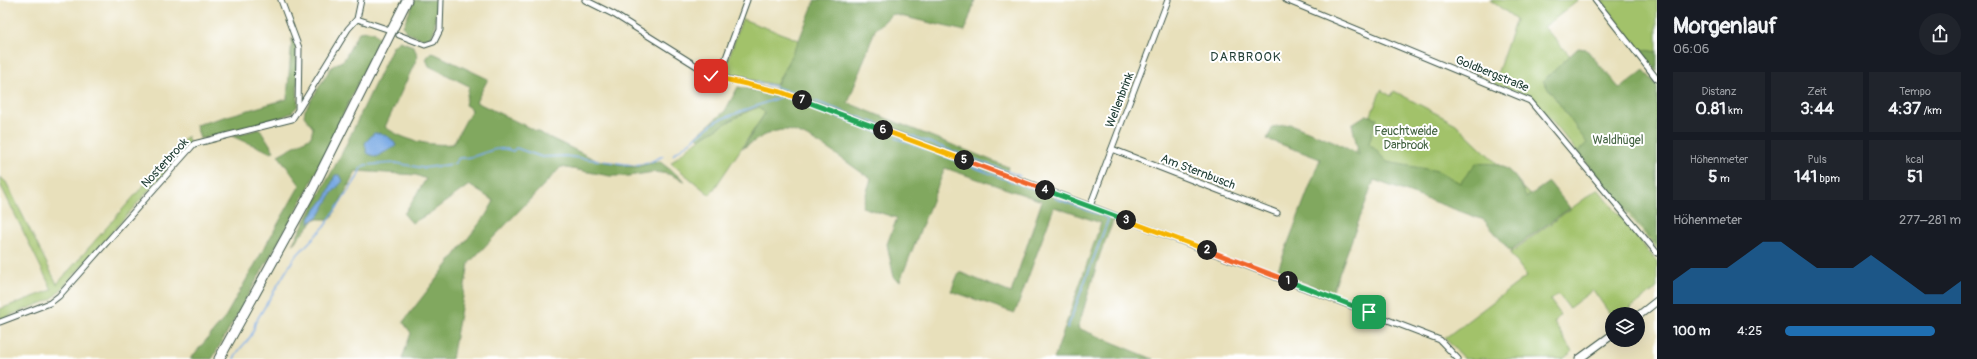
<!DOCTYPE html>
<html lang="de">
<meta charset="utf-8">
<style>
:root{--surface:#171b24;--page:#20242c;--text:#f1f3f6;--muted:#9ea1a6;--accent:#1f6fb2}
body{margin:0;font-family:Pangolin,sans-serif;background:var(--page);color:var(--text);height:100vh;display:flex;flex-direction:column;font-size:15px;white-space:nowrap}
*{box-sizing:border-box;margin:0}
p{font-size:13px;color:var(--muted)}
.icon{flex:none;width:22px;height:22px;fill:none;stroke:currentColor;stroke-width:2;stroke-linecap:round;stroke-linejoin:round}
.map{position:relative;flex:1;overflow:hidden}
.details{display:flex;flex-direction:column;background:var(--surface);width:320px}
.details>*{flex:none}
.tools{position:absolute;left:1605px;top:307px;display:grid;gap:8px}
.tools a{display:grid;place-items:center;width:40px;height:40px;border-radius:50%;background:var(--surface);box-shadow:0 4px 16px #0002;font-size:20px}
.pin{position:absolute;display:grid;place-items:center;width:34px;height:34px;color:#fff;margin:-17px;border-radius:8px;box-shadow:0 2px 6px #0006}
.km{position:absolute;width:20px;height:20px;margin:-10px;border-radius:50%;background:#222;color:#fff;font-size:11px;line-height:20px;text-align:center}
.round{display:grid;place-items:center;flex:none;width:42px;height:42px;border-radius:21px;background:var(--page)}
.overview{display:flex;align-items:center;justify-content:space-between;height:68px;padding:0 16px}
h1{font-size:22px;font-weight:800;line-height:30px}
.figures{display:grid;grid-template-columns:repeat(3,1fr);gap:6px;height:68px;padding:4px 16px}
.figures div{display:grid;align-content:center;border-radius:0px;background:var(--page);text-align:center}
.figures b{font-size:17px;font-weight:800}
.figures small{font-size:11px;font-weight:400}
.figures p{font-size:11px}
.chart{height:112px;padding:8px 16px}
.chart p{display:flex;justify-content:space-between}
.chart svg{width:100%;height:72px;margin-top:4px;fill:var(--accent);opacity:.7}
ul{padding:0 16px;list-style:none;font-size:13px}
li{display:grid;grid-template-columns:64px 48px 1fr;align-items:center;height:30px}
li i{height:10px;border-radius:5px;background:var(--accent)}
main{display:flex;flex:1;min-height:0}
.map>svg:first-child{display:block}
</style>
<main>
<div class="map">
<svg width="1657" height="359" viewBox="0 0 1657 359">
<rect width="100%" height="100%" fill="#fff"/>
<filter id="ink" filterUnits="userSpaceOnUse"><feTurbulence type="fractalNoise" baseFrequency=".025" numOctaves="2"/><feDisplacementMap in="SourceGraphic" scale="8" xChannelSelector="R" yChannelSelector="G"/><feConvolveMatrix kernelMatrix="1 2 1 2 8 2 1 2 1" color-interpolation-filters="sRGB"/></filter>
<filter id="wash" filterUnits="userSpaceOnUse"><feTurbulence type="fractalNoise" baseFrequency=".012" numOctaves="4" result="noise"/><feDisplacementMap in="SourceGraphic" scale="16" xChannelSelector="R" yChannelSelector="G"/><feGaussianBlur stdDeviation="0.9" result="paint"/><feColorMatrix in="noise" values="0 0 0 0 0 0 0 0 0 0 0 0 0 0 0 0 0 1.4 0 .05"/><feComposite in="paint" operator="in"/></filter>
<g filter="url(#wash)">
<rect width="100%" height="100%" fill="#e8e0bb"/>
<g fill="#a2c26a" stroke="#60804f">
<path d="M1490,0H1579L1544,27L1572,58L1615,101L1657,87V249L1532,97L1494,83L1516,19Z"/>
<path d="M1601,0H1657V52L1639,49Z"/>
<path d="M742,19L799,40L776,85L730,75L725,69Z"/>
<path d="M1381,90L1391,96L1394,91L1456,124L1530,195L1506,213L1450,195L1354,157Z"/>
<path d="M759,107L765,113L710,195L671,163C694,141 729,118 759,107Z"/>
<path d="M187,136L190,144L58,293L50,300L0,319V309L52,290L0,184V177L6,182L57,284Z"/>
<path d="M1598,189L1657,262V288L1623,314H1612V317L1593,290L1569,308L1558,294L1550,300L1561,315L1554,322L1572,352L1563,359H1464L1445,338L1527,276L1510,253Z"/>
</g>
<g fill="#81a85e" stroke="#507249">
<path d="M415,0H437L434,31L431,37L422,39L406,32L403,26Z"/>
<path d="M815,0H975L965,31L892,14L875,30L848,103L1008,167L1005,179L1114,219L1100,254L1078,328L1153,359H1054L1101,223L1054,207L1015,313L951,291L959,272L1011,293L1042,201L945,168L900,281L894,278L887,244L897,218L862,207L871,179C851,166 808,131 786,130C771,129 755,141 743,148L765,113L759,107L749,110L699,139L696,136L725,111L738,87L772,94L799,40Z"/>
<path d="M367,31L373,32L379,38L306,193L212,359H190L224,319L300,185L278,155L311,137L313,128L304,116L305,110L330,69L334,65L344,60L357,35L359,32Z"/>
<path d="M292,38L296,46L298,105C293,113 288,115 279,118L200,139L196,125L287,99Z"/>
<path d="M400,41L413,46L418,56L385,127C405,141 429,146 453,144L472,109L465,105L469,86L429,66L426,59L431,52L488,79L476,102L596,160L635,167L659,161L685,181L668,174L654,172L629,176H610L561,167L469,263L452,359H402L411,333L403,322L486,215L494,201L469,185L430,213L412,223L404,214L426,179L416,175L356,171L331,219H315L292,245L343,151L393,46Z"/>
<path d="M1578,48L1586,49L1620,89L1644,70L1657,86V245L1578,151L1587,143L1543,81Z"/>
<path d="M1639,49L1657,52V72Z"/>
<path d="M1366,115L1377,118L1369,143L1387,162L1438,171L1460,183L1476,163C1482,164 1489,163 1495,164C1511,167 1522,184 1526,198L1549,182L1570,208L1510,251L1484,220L1374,180L1332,293L1277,272L1320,159L1267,139L1273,127L1290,124L1333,141L1359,155L1352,124Z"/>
<path d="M260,129L274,151L271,153C259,146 245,143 232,136Z"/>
</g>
<g fill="#7aaae4" stroke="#4c748c">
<path d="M374,133C382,133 393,137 396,146L376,157L367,153L365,143Z"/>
<path d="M335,175H340L343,181L332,193L319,216L309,223L310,217L326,197Z"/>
</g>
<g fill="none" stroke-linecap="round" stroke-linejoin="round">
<g stroke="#7aaae4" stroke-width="1.5">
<path d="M738,79L773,86L807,98"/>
<path d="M814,101L886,127"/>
<path d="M901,132L1020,176"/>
<path d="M896,138L957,161"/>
<path d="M673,155L716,121L783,96L886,135"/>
<path d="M965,164L1048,195"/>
<path d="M1055,198L1108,218V220L1067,329"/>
<path d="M234,359C239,345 254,340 255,323L294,258L324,227L357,178L361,168L365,165L396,163L423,168L454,164L459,158C479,160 491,143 513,151L516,148L542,157L565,156L633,165L648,163L663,156"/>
</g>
</g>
</g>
<g filter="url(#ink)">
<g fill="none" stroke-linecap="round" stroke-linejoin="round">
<defs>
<g id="minor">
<path d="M585,0L615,15L711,75L781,92L1090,206L1440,340L1458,359"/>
<path d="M1286,0L1530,101L1657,253"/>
<path d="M1595,0L1657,79"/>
<path d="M357,19L387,29"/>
<path d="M399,35L425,45L434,42L440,30L441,0"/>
<path d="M719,77L747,0"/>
<path d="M299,109L348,29L357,19L361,0"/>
<path d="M1112,149L1277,213"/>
<path d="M1090,206L1168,0"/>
<path d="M0,322L50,303L59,296L194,144L292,119L298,110L299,48L281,0"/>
</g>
<g id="tertiary">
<path d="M1638,316L1657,301"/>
<path d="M1579,359L1612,335"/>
</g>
<path id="trunk" d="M219,359L312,190L407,0"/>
</defs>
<use href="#minor" stroke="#3d5548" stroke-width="7"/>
<use href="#tertiary" stroke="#3d5548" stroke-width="9"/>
<use href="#trunk" stroke="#3d5548" stroke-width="11"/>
<use href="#minor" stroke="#fff" stroke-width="5"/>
<use href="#tertiary" stroke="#fff" stroke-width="7"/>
<use href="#trunk" stroke="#fff" stroke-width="9"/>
</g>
</g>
<g fill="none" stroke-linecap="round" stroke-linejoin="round" filter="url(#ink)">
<defs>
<path id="split-1" d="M1288,281L1369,312"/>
<path id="split-2" d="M1207,250L1288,281"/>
<path id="split-3" d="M1126,220L1207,250"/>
<path id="split-4" d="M1045,190L1126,220"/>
<path id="split-5" d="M964,160L1045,190"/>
<path id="split-6" d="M883,130L964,160"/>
<path id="split-7" d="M802,100L883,130"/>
<path id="split-8" d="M711,76L781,92L802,100"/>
</defs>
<use href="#split-1" stroke="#fff" stroke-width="8"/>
<use href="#split-2" stroke="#fff" stroke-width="8"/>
<use href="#split-3" stroke="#fff" stroke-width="8"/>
<use href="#split-4" stroke="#fff" stroke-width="8"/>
<use href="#split-5" stroke="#fff" stroke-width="8"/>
<use href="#split-6" stroke="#fff" stroke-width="8"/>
<use href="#split-7" stroke="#fff" stroke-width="8"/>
<use href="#split-8" stroke="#fff" stroke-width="8"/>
<use href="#split-1" stroke="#22a559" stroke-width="5"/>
<use href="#split-2" stroke="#f0652b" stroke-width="5"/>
<use href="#split-3" stroke="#f5b400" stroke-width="5"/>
<use href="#split-4" stroke="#22a559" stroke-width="5"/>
<use href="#split-5" stroke="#f0652b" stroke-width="5"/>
<use href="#split-6" stroke="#f5b400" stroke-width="5"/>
<use href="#split-7" stroke="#22a559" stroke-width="5"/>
<use href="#split-8" stroke="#f5b400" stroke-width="5"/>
</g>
<g text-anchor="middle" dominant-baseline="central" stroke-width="4" stroke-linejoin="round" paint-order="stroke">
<g font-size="12" fill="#1f3d34" stroke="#fff">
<text transform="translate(1492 74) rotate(22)">Goldbergstraße</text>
<text transform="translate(1120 100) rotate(-69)">Wellenbrink</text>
<text transform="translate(165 163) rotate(-47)">Nosterbrook</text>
<text transform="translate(1198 172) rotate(21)">Am Sternbusch</text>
</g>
<g font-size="12" fill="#466544" stroke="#fff">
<text x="1406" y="131">Feuchtweide<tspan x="1406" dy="14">Darbrook</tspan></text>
<text x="1618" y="140">Waldhügel</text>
</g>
<g font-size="13" letter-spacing="1" fill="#1f3d34" stroke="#fff">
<text x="1246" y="57">DARBROOK</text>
</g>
</g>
</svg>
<div class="tools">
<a><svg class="icon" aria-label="layers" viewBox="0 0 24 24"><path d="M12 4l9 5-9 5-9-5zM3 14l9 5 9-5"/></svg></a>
</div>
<div class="pin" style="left:1369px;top:312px;background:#1e9e55"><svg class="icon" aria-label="arrive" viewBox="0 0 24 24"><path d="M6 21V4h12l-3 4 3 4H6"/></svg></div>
<div class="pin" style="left:711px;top:76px;background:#d93025"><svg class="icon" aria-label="check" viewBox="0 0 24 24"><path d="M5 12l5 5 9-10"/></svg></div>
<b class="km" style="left:1288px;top:281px">1</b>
<b class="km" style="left:1207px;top:250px">2</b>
<b class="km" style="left:1126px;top:220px">3</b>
<b class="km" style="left:1045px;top:190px">4</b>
<b class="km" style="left:964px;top:160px">5</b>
<b class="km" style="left:883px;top:130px">6</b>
<b class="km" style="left:802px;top:100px">7</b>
</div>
<section class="details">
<div class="overview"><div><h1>Morgenlauf</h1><p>06:06</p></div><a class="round"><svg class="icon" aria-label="share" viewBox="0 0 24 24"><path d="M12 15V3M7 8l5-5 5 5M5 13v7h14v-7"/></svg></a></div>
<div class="figures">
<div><p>Distanz</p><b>0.81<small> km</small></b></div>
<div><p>Zeit</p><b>3:44</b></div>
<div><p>Tempo</p><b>4:37<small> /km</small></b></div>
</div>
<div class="figures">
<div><p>Höhenmeter</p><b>5<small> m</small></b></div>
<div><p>Puls</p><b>141<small> bpm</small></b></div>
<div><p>kcal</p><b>51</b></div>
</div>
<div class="chart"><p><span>Höhenmeter</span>277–281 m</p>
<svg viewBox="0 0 160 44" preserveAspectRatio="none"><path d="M0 44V30L10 22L20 22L30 22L40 14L50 6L60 6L70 14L80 22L90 22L100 22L110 14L120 22L130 30L140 38L150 38L160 30V44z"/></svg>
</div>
<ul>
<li><b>100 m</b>4:25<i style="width:85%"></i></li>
</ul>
</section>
</main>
